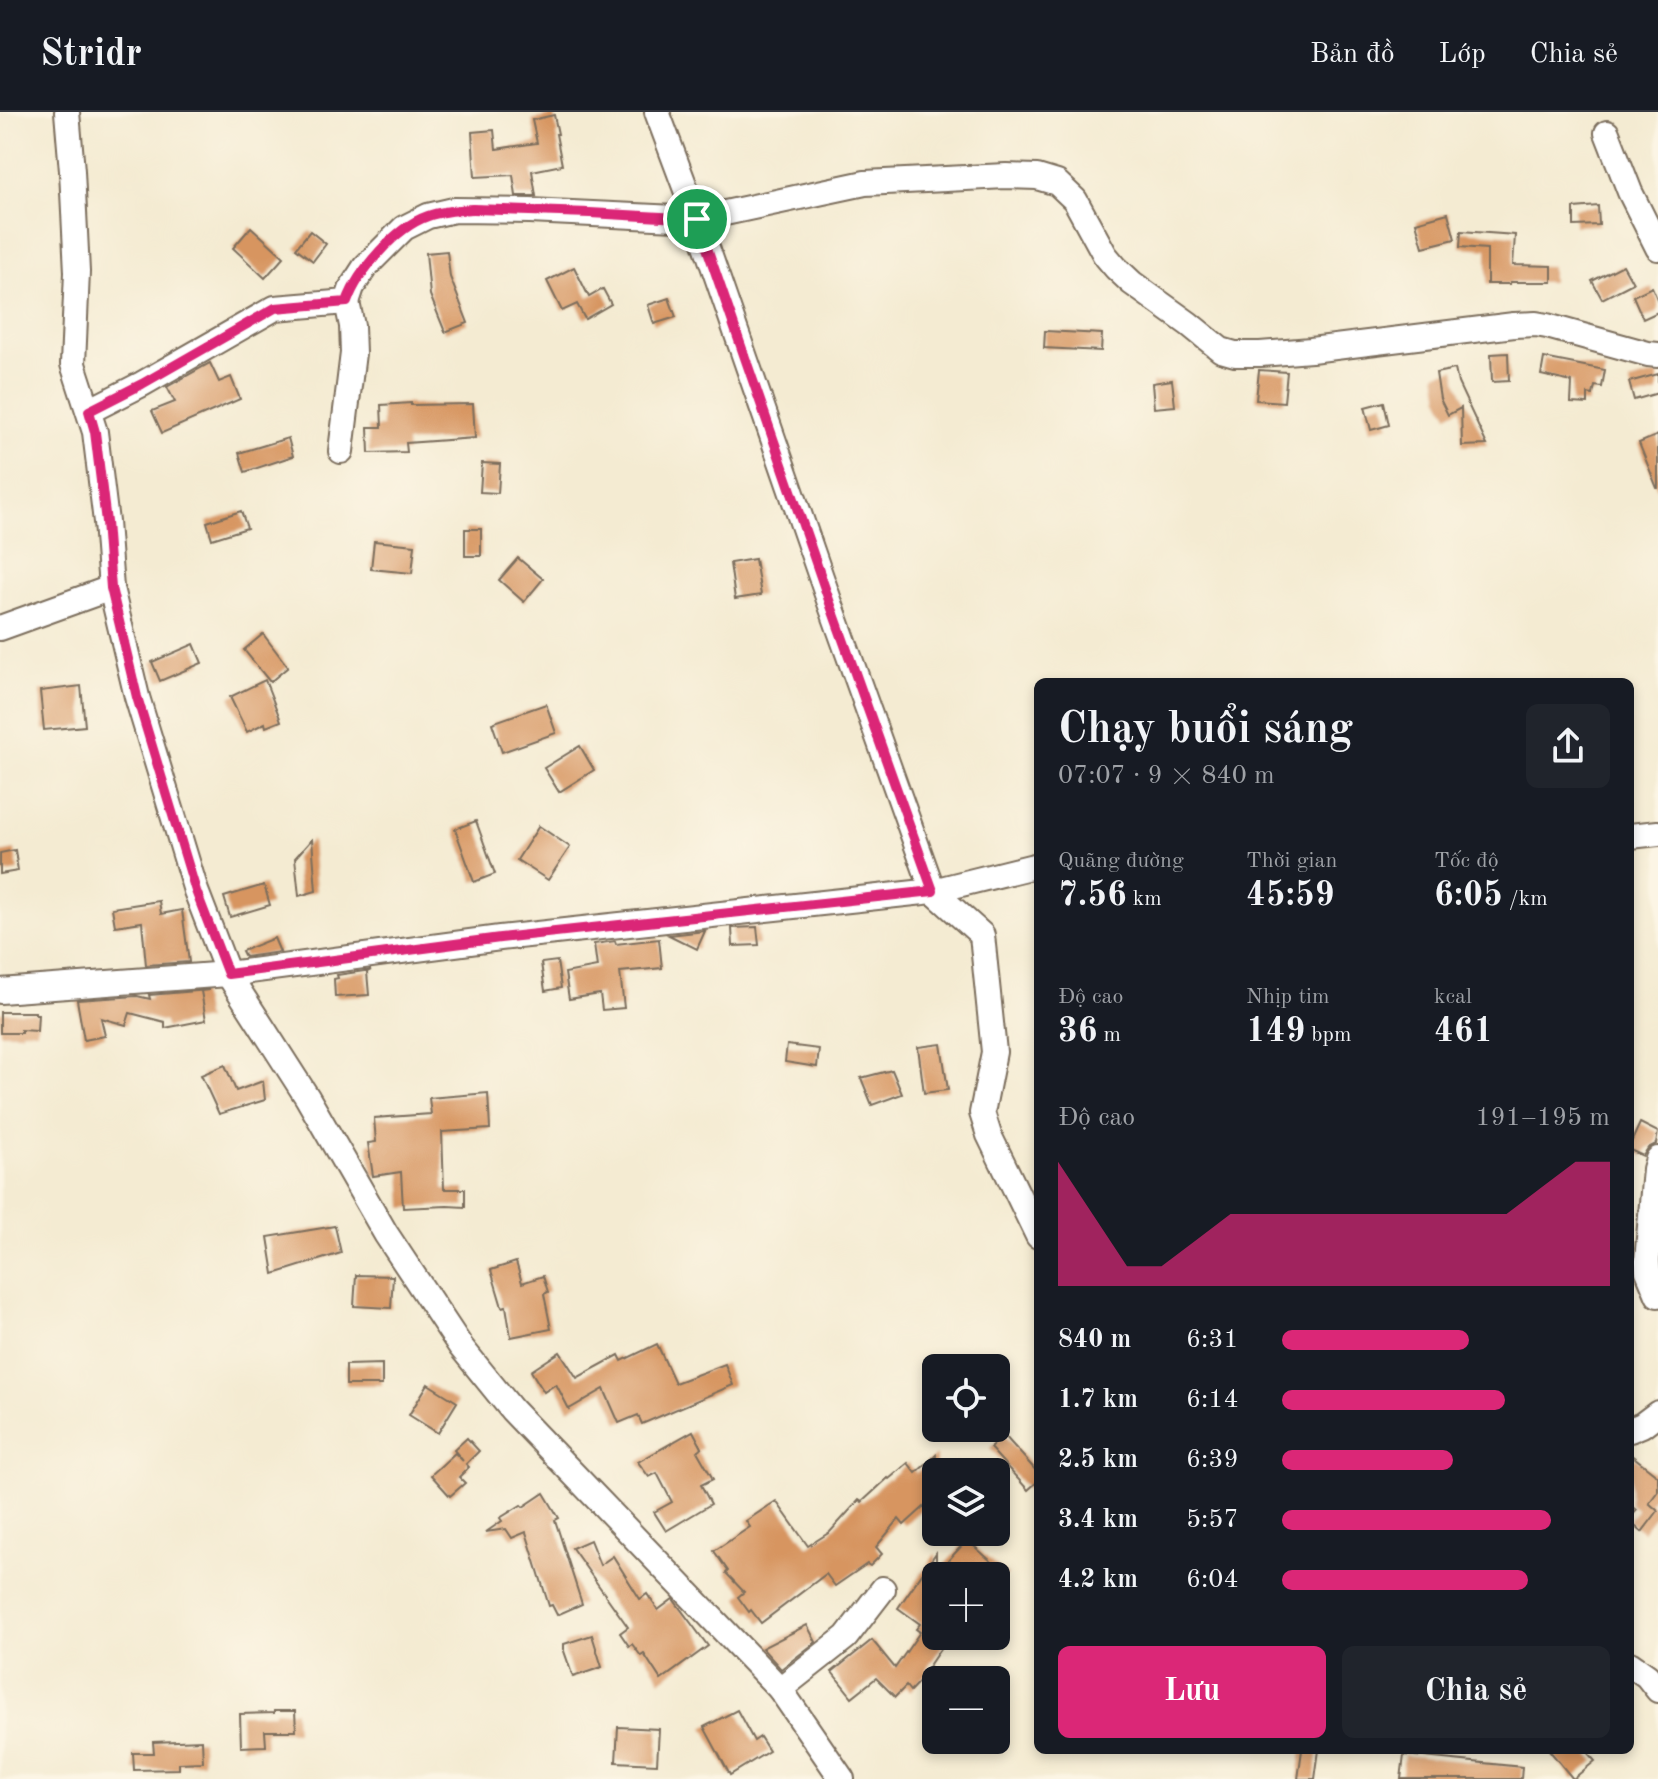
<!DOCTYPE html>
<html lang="vi">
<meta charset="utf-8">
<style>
:root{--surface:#171b24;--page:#20242c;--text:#f1f3f6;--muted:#9ea1a6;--line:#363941;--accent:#db2777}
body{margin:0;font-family:"Old Standard TT",serif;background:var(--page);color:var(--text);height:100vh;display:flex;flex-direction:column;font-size:30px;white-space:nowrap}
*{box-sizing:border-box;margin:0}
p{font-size:26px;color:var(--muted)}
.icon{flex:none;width:44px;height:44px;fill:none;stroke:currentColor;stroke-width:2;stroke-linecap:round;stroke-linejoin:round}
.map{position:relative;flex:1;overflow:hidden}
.panel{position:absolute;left:1034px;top:566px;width:600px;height:1076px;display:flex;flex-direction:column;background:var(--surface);border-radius:12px;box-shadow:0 4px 12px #0003}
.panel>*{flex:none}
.buttons{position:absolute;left:922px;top:1242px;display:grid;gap:16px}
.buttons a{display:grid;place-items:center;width:88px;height:88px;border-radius:12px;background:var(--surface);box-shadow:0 4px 12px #0003;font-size:40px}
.pin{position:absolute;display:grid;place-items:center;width:68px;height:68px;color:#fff;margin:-34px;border:4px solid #fff;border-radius:50%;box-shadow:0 2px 8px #0007}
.round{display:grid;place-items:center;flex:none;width:84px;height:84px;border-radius:12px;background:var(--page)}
.head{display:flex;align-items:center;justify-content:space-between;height:136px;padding:0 24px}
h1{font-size:44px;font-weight:700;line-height:60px}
.stats{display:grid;grid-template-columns:repeat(3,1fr);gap:12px;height:136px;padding:8px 24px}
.stats div{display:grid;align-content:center}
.stats b{font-size:34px;font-weight:700}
.stats small{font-size:22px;font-weight:400}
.stats p{font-size:22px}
.chart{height:224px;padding:16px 24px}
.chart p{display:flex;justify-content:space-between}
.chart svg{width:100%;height:144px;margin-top:8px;fill:var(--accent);opacity:.7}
.button{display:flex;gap:16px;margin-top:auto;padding:16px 24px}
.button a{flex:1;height:92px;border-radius:12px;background:var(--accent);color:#fff;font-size:32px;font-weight:700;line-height:92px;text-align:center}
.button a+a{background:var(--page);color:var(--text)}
ul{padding:0 24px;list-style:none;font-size:26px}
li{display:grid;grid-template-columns:128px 96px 1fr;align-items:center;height:60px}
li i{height:20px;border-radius:10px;background:var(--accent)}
header{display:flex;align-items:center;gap:48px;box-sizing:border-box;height:112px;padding:0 40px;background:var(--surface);border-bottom:2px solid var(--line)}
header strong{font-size:38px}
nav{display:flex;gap:44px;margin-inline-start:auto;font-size:28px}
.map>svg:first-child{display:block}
</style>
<header>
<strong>Stridr</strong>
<nav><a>Bản đồ</a><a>Lớp</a><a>Chia sẻ</a></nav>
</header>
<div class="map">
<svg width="1658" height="1667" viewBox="0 0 1658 1667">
<rect width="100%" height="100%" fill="#fcf5e5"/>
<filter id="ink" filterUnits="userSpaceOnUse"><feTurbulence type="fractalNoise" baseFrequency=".0125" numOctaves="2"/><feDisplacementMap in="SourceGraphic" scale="16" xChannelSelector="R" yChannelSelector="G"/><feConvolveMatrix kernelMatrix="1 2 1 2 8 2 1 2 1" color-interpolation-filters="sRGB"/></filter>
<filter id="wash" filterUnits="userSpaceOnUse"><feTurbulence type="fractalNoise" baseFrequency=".006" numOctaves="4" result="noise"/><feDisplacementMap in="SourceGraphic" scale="32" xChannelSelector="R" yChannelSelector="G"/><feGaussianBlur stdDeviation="1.8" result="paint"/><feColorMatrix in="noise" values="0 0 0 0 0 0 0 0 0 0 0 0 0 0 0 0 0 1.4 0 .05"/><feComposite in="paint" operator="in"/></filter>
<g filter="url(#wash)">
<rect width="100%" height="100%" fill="#f4ebd2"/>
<g id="blocks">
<g fill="#d79561">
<path d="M554,3L558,22H556L562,53L532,59L536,84H516L513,63L475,65L472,20L494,18L496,37L537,31L532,8Z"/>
<path d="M1598,94L1599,113L1574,114V96Z"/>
<path d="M1448,101L1455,127L1423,135L1416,110Z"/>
<path d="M251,115L284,145L265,166L233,136Z"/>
<path d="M310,119L326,132L313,149L296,136Z"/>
<path d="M1461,119L1515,123L1513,153L1552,154V170H1510V172H1487V137L1460,135Z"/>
<path d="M447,139L450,165L468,211L445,220L430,183L426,141Z"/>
<path d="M1623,153L1633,171L1602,187L1592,169Z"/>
<path d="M574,155L589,185L603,177L611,192L585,207L577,192L562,199L547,169Z"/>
<path d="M1652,175L1658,189V200L1643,207L1633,184Z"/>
<path d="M669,186L676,205L654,212L648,193Z"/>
<path d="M1045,219L1102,222L1101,239L1044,236Z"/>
<path d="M1508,241L1509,269L1492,270L1491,242Z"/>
<path d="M1544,246L1605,258L1602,275L1595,274L1593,283L1588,282V292L1571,291L1572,270L1541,263Z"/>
<path d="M210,251L219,270L231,265L240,287L162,321L152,299L175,290L167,275Z"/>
<path d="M1455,257L1458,271L1487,333L1462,334L1461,296L1448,303L1440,287L1436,261Z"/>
<path d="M1259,258L1287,260L1284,290L1256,288Z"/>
<path d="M1658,262V281L1634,288L1629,270Z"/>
<path d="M1172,268L1175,294L1154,296L1152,271Z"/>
<path d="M1384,290L1389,313L1371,318L1365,295Z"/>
<path d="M411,291V293L473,292L475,326L406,331L407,340L369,341L368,315H382L381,293Z"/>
<path d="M1658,323V376H1657L1639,331Z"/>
<path d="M288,326L293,344L245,360L239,341Z"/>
<path d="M482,351L500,352L498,381L480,380Z"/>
<path d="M241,399L247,416L212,427L207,410Z"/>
<rect x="465" y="417" width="16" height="27"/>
<path d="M374,429L415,433L412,461L371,457Z"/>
<path d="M518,446L543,467L524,490L499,468Z"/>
<path d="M755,447L761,483L735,487L730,451Z"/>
<path d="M263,522L288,555L270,570L244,538Z"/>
<path d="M194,532L202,551L160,569L152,550Z"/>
<path d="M265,568L281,609L266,615L265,611L247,620L230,585Z"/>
<path d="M81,574L85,614L44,618L40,579Z"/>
<path d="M546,592L556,621L502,640L492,611Z"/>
<path d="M580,634L594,658L559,680L544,656Z"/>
<path d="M476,709L495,762L474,770L455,717Z"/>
<path d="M539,714L570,735L548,768L517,748Z"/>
<path d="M312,727L316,779L299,784L295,746Z"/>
<path d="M15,738L18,759L0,762V741Z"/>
<path d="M264,773L270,793L230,805L224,785Z"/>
<path d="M159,789L161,802L182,798L189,850L146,853L142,810L115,814L112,796Z"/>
<path d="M757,815L759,833L733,834L732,816Z"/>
<path d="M705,819L697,837L669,823Z"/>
<path d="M274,826L280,840L245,845L242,839Z"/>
<path d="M659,827L662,856L620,860L624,896L602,898L600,882L569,887L565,861L597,855L594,832L615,829L616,832Z"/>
<path d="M557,849L561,876L545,879L541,851Z"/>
<path d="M371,858L367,860L369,883L335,885L334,867L338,866L337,863Z"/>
<path d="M209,878L201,879L206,908L165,916V910L130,901L126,913L101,906L105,924L84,928L77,888L137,884L150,887L149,883Z"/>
<path d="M0,900H35V902H38L37,919L21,918V921H0Z"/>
<path d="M941,932L948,978L924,981L918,935Z"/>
<path d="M787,933L819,937L817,955L785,950Z"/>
<path d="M225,953L236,979L263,969L265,988L219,1002L201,963Z"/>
<path d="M892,958L902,982L872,993L861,966Z"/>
<path d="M488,981L490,1017L442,1020L444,1077H465V1095L447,1094L403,1096L401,1060L373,1064L368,1031L376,1030L374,1006L431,1002L429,986Z"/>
<path d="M1640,1011L1658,1020L1656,1032L1648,1036L1643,1044L1630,1038V1033Z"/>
<path d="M335,1114L341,1141L274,1162L268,1125Z"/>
<path d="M516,1150L522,1171L543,1164L548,1180L544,1182L551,1217L511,1225L506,1194L502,1195L491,1158Z"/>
<path d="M356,1163L393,1164L391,1196L354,1194Z"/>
<path d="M657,1232L675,1271L725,1252L733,1273L642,1312L638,1303L619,1311L604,1277L569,1297L556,1272L544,1280L531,1259L560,1240L577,1266L619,1243L622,1249Z"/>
<path d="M382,1252V1273H346V1253Z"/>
<path d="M428,1272L457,1290L438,1321L409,1303Z"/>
<path d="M693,1319L702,1336L697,1339L713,1367L701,1373L711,1392L666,1419L654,1400L672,1390L657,1361L649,1365L638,1350Z"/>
<path d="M1004,1323L1038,1361V1369L1028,1378L990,1336Z"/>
<path d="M467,1326L479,1339L466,1352L469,1355L459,1365L465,1371L450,1384L431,1363L455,1341L463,1349L454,1338Z"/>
<path d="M1630,1342L1658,1364V1379L1649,1391L1658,1399L1642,1420L1630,1410V1406L1637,1398L1630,1392Z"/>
<path d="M936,1343V1410L924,1395L904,1413L899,1407L876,1435L882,1442L870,1454L867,1452L835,1474L826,1462L761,1511L751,1498L749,1500L738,1485L744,1480L726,1461L728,1459L714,1439L750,1415L746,1409L776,1389L808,1434L830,1420L859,1388L862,1390L888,1366L889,1367L908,1351L916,1361Z"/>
<path d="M544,1381L559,1406L555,1408L582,1492L557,1503L552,1493L549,1494L526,1420L512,1426L506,1417L486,1420L502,1409L500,1406L521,1393L523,1395Z"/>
<path d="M590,1428L600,1453L613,1444L640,1487L647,1482L658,1498L673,1487L708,1534L661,1568L644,1542L641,1544L632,1532L629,1534L620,1521L628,1515L572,1436Z"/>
<path d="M967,1428L1008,1464H936V1524H949L926,1558L928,1560L910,1579L906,1574L895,1585L876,1566L852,1585L832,1560L872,1528L895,1556L920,1520L916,1517L920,1512L898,1496L936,1441V1462Z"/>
<path d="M807,1513L816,1530L781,1557L762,1536Z"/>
<path d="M592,1523L602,1555L573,1565L564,1539V1532Z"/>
<path d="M737,1598L754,1629L760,1625L769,1639L730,1663L704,1615Z"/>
<path d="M274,1599H295L296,1619H265L266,1634L241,1635L240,1602L274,1601Z"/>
<path d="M618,1615L659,1617L657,1652L616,1650Z"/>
<path d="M202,1628L203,1650L179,1651V1657L134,1658L133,1641H154L153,1630Z"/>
<path d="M1302,1638H1319L1315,1667H1298Z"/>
<path d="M1549,1638H1585L1595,1649L1573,1667Z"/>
<path d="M1404,1643L1522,1655L1521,1667H1401Z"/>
</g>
</g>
</g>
<g filter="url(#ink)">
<use href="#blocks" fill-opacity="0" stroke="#7c6e5d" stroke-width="2"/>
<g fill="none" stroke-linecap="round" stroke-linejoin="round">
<defs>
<g id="street">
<path d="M67,0L72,59L77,160L73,252L95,320L106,410L111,476L137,585L196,779L228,862L307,985L386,1122L461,1235L512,1298L780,1577L842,1667"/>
<path d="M657,0L697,107L830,491L933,779L982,823L994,940L982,1001L989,1023L1038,1124"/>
<path d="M1607,21L1630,80L1658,136"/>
<path d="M89,299L142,272L275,196L347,190L352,175L365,155L404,116L428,104L454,98L530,99L697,107L865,71L1006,64L1037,65L1057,71L1075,88L1105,143L1116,156L1132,171L1189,212L1221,238L1235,242H1260L1311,238L1514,213L1536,212L1547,214L1648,242L1658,243"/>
<path d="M341,339L353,241L352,214L347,190"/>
<path d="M0,516L111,476"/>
<path d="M1630,724L1658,721"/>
<path d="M0,879L228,862L500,826L933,779L1038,753"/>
<path d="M1658,1047L1655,1057L1647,1149L1648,1159L1658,1183"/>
<path d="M1630,1318L1642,1313L1658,1301"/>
<path d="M1630,1552L1647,1564L1658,1578"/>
<path d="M780,1577L846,1525L883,1477"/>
</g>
</defs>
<use href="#street" stroke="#7c6e5d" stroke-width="28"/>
<use href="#street" stroke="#fff" stroke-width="24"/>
</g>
</g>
<g fill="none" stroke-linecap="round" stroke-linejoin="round" filter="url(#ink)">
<defs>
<path id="route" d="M473,97L590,101L697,107L830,491L933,779L500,826L228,862L196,779L137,585L111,476L106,410L95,320L89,299L142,272L275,196L347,190C358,159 396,115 428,104C442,99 458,98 473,97Z"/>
</defs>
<use href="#route" stroke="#fff" stroke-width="16"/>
<use href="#route" stroke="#db2777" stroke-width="10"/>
</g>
</svg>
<div class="buttons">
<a><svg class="icon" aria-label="locate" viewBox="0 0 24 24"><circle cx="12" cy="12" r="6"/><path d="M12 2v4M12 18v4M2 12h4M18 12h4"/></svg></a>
<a><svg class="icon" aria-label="layers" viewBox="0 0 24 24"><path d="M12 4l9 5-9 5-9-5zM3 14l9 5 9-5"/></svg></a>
<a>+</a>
<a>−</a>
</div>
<div class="pin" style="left:697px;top:107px;background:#1e9e55"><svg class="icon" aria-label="arrive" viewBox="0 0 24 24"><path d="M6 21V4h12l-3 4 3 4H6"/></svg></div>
<section class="panel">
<div class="head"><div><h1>Chạy buổi sáng</h1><p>07:07 · 9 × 840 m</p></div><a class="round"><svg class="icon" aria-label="share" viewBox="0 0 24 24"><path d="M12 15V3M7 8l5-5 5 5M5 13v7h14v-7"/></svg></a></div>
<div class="stats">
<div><p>Quãng đường</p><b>7.56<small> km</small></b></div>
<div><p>Thời gian</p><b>45:59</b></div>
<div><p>Tốc độ</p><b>6:05<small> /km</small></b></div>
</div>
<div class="stats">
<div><p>Độ cao</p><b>36<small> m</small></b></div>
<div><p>Nhịp tim</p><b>149<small> bpm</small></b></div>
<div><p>kcal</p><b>461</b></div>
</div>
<div class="chart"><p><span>Độ cao</span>191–195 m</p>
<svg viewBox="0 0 160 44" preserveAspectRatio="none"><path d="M0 44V6L10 22L20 38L30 38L40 30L50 22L60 22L70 22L80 22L90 22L100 22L110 22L120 22L130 22L140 14L150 6L160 6V44z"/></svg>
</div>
<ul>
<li><b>840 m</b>6:31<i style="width:57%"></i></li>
<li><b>1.7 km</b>6:14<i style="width:68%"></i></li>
<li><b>2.5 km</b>6:39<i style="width:52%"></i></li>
<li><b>3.4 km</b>5:57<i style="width:82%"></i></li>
<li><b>4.2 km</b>6:04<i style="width:75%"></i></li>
</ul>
<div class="button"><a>Lưu</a><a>Chia sẻ</a></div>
</section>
</div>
